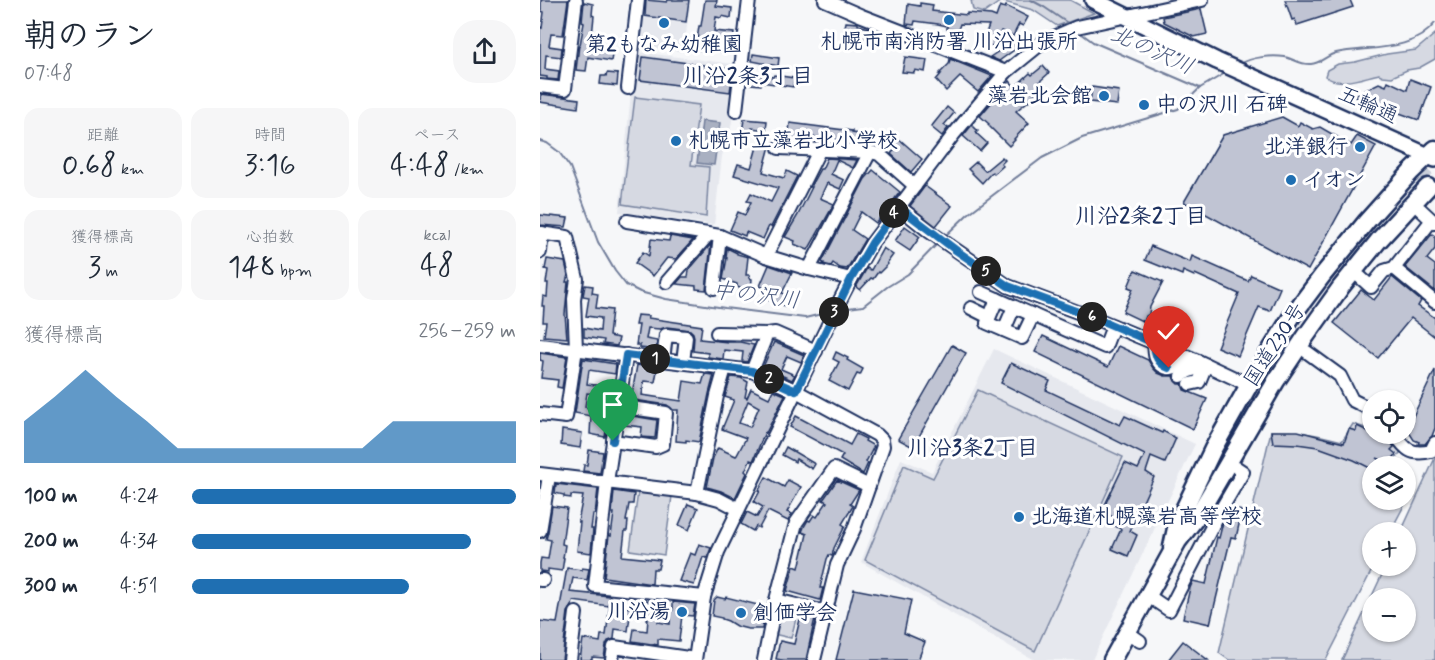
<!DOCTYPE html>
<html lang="ja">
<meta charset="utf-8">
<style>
:root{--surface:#fff;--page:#f6f6f7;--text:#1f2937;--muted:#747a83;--accent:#1f6fb2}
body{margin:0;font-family:Mynerve,"Klee One",sans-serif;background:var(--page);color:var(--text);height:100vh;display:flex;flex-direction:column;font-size:22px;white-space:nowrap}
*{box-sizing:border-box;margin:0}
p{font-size:20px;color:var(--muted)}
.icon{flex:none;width:33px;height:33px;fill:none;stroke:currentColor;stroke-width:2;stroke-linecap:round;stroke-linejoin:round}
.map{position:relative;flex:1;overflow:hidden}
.panel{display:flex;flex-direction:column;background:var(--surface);width:540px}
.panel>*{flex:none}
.controls{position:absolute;left:822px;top:390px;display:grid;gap:12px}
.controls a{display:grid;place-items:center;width:54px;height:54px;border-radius:50%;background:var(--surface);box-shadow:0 2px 4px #0004;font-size:30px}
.pin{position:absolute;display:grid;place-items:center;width:51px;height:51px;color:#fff;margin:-62px -26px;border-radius:50% 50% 50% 0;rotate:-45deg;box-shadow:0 0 6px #0007}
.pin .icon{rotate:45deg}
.km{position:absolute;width:30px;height:30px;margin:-15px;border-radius:50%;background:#222;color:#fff;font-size:16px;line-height:30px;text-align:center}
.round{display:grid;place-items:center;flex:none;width:63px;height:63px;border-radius:24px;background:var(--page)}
.summary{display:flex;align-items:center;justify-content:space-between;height:102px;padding:0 24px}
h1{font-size:33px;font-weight:600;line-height:45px}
.figures{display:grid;grid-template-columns:repeat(3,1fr);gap:9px;height:102px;padding:6px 24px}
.figures div{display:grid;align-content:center;border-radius:15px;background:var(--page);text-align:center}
.figures b{font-size:30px;font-weight:600}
.figures small{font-size:16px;font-weight:400}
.figures p{font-size:16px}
.chart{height:168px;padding:12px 24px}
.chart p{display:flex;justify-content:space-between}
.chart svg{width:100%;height:108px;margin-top:6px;fill:var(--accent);opacity:.7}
ul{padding:0 24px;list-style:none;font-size:20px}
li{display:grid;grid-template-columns:96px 72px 1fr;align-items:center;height:45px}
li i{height:15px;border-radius:8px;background:var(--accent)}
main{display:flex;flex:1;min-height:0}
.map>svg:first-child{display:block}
</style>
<main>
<section class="panel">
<div class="summary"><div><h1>朝のラン</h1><p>07:48</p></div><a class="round"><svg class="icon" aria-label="share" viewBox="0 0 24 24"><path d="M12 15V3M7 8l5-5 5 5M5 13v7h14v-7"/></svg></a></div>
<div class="figures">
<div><p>距離</p><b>0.68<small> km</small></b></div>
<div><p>時間</p><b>3:16</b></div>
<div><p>ペース</p><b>4:48<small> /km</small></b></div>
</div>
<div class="figures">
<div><p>獲得標高</p><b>3<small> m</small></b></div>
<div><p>心拍数</p><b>148<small> bpm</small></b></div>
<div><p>kcal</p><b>48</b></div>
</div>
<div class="chart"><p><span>獲得標高</span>256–259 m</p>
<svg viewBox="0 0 160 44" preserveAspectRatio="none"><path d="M0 44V27L10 17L20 6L30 17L40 27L50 38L60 38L70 38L80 38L90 38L100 38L110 38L120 27L130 27L140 27L150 27L160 27V44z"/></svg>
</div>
<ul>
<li><b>100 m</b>4:24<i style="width:100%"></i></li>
<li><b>200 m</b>4:34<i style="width:86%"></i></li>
<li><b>300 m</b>4:51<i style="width:67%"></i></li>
</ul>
</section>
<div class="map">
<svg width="895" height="660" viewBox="0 0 895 660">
<rect width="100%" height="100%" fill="#f6f7f9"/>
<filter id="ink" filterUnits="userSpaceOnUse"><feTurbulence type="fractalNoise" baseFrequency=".0167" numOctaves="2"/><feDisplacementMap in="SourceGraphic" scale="12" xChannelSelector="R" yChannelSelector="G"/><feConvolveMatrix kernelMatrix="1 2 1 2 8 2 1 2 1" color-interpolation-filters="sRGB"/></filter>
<g filter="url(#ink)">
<g fill="#e6e8ee">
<path d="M103,0H150L144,52L97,45Z"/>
<path d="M98,52L201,65L191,127L182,156L174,225L79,212L91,93Z"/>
<path d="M454,349L655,444L552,660H494L321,562L361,459L392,472Z"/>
</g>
<g fill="#d6d9e2" stroke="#7884a0" stroke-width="1.5" fill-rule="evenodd">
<path d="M431,0H530L554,13L517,26L493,10L461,1L444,13L433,10Z"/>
<path d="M895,34V59L879,68L867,70L852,77L843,76L839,74C824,77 799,88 785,76L787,70L798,64L815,62L847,54L876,50Z"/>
<path d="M95,97L159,105L151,165L169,167L166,217L82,204Z"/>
<path d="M438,390L583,457L495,651L325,560L364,465L393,478Z"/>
<path d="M813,424L832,430V434C846,434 853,441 862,450L851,465L852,466H832V500H866V477L875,485L850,532H832V566H834L786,660H689L679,653L731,431C758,431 777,434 802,441Z"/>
<path d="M895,458V660H802L846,566H866V532H861ZM832,598H866V632H832Z"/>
<path d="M98,492L132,496L124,555L90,550Z"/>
<path d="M241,607L258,611L251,638L233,634L237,610Z"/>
</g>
<path fill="#a9b0c1" stroke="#707c99" stroke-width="1.5" d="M162,121L180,123L174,165L157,163Z"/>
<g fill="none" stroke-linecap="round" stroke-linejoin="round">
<g stroke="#707c99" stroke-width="2">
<path d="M491,0L504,7L529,24"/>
<path d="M538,31L553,42L660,88"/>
<path d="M700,64C712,57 731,55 745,57C754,59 761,65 771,64C780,64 787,55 796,53C828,46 872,53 895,23"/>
<path d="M0,141L7,143L19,152L30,167L58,242L75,271L86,285L100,292L126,299L185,308L265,318L290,312"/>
<path d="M404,237L428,214L502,158L542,138L638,109L660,88L687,72"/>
<path d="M301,309L323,306L347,287L368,274L398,243"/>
</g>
</g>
<g fill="#c0c4d3" stroke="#1b2f5e" stroke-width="1.5" fill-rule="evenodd">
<path d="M1,0H28L23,35L11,34L9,46L22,48L21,57L6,55L5,69L19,71L18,80L7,79V77L0,76V27L2,28L4,12L1,11Z"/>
<path d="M106,0L127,2L128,0H149L146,22L105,16Z"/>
<path d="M165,0H177L176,6L192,8L191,18L182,16L181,18L176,17L174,31L194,33L193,42L190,41L189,53L147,49L148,39L157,40L159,26H161Z"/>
<path d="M745,0H810L813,7L757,25L755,19L752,20Z"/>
<path d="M44,2L53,4L52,15L54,16L51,46L73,49L71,61L48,57L46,71L36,70L39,45H40L44,23L42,22Z"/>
<path d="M380,3L393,5L392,11L427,15V13L451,15L456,17L460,6L465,8L466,6L488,17L483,26L479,24L473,36L461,31L455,47L446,44V42L443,41L449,25L420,24L418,30L407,29V26L398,24L375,21L374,25L366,24L368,4L380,6Z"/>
<path d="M661,9L667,34L654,37L624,22L623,17Z"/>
<path d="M306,22L318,23V25L329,28L327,42L319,40L320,32L304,31Z"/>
<path d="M477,39L481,45L459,61L450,57Z"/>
<path d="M213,54L239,58L238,66L212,61Z"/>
<path d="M103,57L185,68L184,77L192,78L190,92L100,80Z"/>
<path d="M365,57L387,60L385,72L375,70L374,73L362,72Z"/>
<path d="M410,59L452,76L438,92L420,77L406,91L396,80L401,74H399L409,64Z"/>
<path d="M503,66L509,73L499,82L501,85L493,92L498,96L493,101L491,99L476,111L489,123L474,139L475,140L469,146L448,125L449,124L440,116L470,81L475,87L490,73L492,75Z"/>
<path d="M67,73L78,74L77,86L60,84L61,76H66Z"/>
<path d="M212,74L233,77L234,75L254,78L253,87L222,82L221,85L211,84Z"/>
<path d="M870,79L891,87L879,120L851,110L850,113L813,96L839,83L846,86L848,81L867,90Z"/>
<path d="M552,87L579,91L577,105L550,102Z"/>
<path d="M1,94L39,99L38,108L0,102Z"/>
<path d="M407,107L414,113L404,125L408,128L402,136L391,127Z"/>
<path d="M742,117L758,126L760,122L773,129L780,127L811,145L817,136L836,146L768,270L644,202L683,135Z"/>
<path d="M204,119L227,121L226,130L212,128L210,135L202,133Z"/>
<path d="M250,123L312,131V133L327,135L326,143L263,136V141L248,139Z"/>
<path d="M432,125L438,131L436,133L447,143L440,151L423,136Z"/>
<path d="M358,138L382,159L371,172L351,154L355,149L354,145Z"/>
<path d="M218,143L230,146L223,172L244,178L247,171L257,176L231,227L229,226L223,239L206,232L205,236L190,230L198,212L205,215L211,202L207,201L211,193L231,202L238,188L194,175L198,164L211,168Z"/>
<path d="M462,157L465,160L461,164L463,166L454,174L452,172L442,183L428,169L436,162L445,171Z"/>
<path d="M287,158L317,160L313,168L297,160L291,174L304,180L300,189L287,183L280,198L294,204L268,250L254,244L255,241L245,237L258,215L272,187H270L280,169H282Z"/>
<path d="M333,170L360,192L336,223L321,212L312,230L325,239L307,269L300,268L293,263L291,266L283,264L284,263L282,262L325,179Z"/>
<path d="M385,186L412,206L396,226L370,206Z"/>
<path d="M0,215L28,218L26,227L0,225Z"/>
<path d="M365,226L380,237L370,251L355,241Z"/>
<path d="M892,234L895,236V249L887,259L895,265V291L865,267Z"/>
<path d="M130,236L153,240L136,259L127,258L113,276L95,263L103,252L109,256L111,239L129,241Z"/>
<path d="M171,244L166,290L156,289V286L136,284L142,277H148L149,270Z"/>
<path d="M611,246L650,262L652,256L708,281L711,275L740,288L730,311L719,307L698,356L677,347L699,294L655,274L654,276L643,271L642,275L605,260Z"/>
<path d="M187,248L197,253V254L208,257L206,275H210L209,278L212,279L211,289L206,288V293H199L200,288L197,287V284L183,279L187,258H186Z"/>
<path d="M343,248L353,255L347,263L348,264L339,273L338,272L333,279L331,278L320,290L316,287L327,268L331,270Z"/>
<path d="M7,259L25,262L28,275L26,282H28L25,314L27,338L4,336L6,322H3L4,306H2L3,296L7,297L8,283H6L8,270L5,269Z"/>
<path d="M229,265L252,273L242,293L254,297L251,306L246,305L245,306L228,300L231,291L220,286Z"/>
<path d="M595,270L623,282L610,307L609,314L606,316L604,322L583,312L593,289L588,287Z"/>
<path d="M852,277L881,301L878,306L895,318V337L871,318L838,358L794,323L821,290L834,300Z"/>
<path d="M45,285L53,286L52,293L58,294L56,308L72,310L69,336L79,338L77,346L63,344L64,340L44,337V328L60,331L61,318L46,316L49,297L43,296Z"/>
<path d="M97,315L109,316L108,318L162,326L160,339L188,342H200L214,345L207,362L202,361L203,352L184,350L183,359L168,357V353L153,351L154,337L153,333L150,330L127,327L120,329L108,328L106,339L117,341L116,351L108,350V349L100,348V345H96L99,325H95Z"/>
<path d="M503,336L568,367L578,346L608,360L613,368L618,373L625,376H633L635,381L638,384H642L644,390L667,399L653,429L495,352Z"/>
<path d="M234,342L264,355L261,362L247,356L241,369L255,375L252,380L223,367Z"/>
<path d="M412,345L426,353L373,447L358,439Z"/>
<path d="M296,352L308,358L307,360L323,369L320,375L317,374L308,391L289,381L299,362L293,359Z"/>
<path d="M0,353L27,357L22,388L17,387L18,380L1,378L3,361L0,360Z"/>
<path d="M43,359L76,364L75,374L49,370L47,384L73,387L72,396L47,393L45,407L69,411L65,437L50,434L51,416L35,413Z"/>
<path d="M471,363L510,381L506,390L580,425L585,416L622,433L623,431L636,438L625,463L611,457L606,472L614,477L590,531L597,535L588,556L572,549L581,529L575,526L578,520L562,511L585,463L598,469L605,455L461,383Z"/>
<path d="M97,365L108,367L107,370L117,371L115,382L104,381L102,395L141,401L144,381L162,384L165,374L174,375L169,394L159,442L146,440V442L136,441L138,410H133L127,405L88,399L89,393L92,394Z"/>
<path d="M895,370V428L892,436L885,444H878L879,442L874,440L867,429Z"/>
<path d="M191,377L201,378L208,382L205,397L207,398L211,389L229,398L233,390L245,395L226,433L225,432L213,461L210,460L205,471L207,473L195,498L181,491L167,487L173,458L178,448L196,456L197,455L206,438L182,429L194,400L185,397ZM208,401L219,407L210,427L199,423Z"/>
<path d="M86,415L117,420L115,438L101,437L102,427L84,425Z"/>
<path d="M256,416L310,445L316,434L326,439L325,441L334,446L326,462L328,463L323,474L300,460L303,455L250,427Z"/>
<path d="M817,426L851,442L854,447L851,450L856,454L850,464L837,458L847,466H832V469L814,460L778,447L757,444L733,443L731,431H758L804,443L809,429L816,431Z"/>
<path d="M22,430L42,433L40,448L21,445Z"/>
<path d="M246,447L275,464L272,469L256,459L255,462L242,455Z"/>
<path d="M49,450L63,452L60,473L43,471L44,465H47Z"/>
<path d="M226,477L244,487L248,480L261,487L247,512L252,514L248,521L228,511L219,528L216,526L213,531L201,524L207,512L217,517L223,507L214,502L220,491L219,490Z"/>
<path d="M297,480L319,490L310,504L313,506L302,524L305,526L294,548L292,556L289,555L287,559L280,588H283L280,600L247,591L254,566L259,568L267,534L262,532L264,527L268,520L270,521L274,515L277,517L287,502L283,500Z"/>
<path d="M16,484L58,489L55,514H53L51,529H53L51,553L37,551L40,522H38L43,496L31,495V498L24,497V495L15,493Z"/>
<path d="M74,491L94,494L93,504H89L86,521H88L87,531H85L82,556L120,560L118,569H113L112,584L64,577L69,535L71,536L74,513H72Z"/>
<path d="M148,504L158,508L149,530L139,525Z"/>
<path d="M12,506L27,508L22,544L25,545L23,558H24L22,571L8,569V572L0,571V563L1,558L8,559L11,540L6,539L8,532Z"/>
<path d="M691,508L702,511L696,538L691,537L670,624L643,618L650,588L653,581L666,584L677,537L679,538L682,526L687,515L689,516Z"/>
<path d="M159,544L171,548L167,558L163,557L154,585L139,581L150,553L155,555Z"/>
<path d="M27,568L42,570V568L49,569L47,580L33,578L30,592L70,596L69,606L33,601L32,606L28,612L22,660H0V621L17,623Z"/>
<path d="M314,589L371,600L364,633L385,642L378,660H296Z"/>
<path d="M177,597L185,599L186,597L226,607L222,629H208L196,626L188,621L182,619V618L172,616L174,600Z"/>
<path d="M96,600L120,601L118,622L130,624L131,610H133V602L155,604L153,616L142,615L139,641L118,639V645L92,641L94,629L107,631L108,619H107V613L95,612Z"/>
<path d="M70,604L91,608L88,631L75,629L74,639L68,641L66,645L64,658L52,657V660H40L43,639L60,642L61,635H66Z"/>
<path d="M261,615L275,618L266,660H242L236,659L240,641L254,644Z"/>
<path d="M643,641L668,660H628Z"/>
</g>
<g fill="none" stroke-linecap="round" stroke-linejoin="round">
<path stroke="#cacfda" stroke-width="16" stroke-dasharray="16 8" stroke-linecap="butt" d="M876,181L895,160"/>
<defs>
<g id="minor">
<path d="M285,0L322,16L466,72"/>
<path d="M0,86L25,89L36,0"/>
<path d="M88,88L98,0"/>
<path d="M196,111L209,0"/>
<path d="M239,148L330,152L339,154L375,186"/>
<path d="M359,207L390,232L468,286L559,320L658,361L709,385"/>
<path d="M880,209L895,223"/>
<path d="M87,221L180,236L226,256L269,269L311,279"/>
<path d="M0,233L27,237L37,279L34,299L36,349L26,417L0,414"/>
<path d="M0,252L2,233"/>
<path d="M226,256L280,149"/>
<path d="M854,268L895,302"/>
<path d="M269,269L330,152"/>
<path d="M820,277L831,287L844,271L854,268L892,220"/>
<path d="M127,282L168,235"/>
<path d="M174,288L180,236"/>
<path d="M441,292L565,347L573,326"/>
<path d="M457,299L447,323L482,338L493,315"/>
<path d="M431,308L449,317"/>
<path d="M464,330L474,307"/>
<path d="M177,333L227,334"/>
<path d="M614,343C615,348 614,354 616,358C624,374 640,368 650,358"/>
<path d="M0,345L212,371L256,391L337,435L342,440L343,446L314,529L297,565L274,660"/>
<path d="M767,352L800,376L812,400L832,410"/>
<path d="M86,355L67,482L55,586L164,597"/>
<path d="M123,360L126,335L146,337L143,362"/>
<path d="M212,371L227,334L235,333L276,351"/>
<path d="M641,376L647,372L655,369L658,361"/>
<path d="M650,384L659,382L666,365"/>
<path d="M855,434C865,449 871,456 891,451L895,443"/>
<path d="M73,441L116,447L123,444L126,413L78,406"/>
<path d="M0,474L157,493L179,499L198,509"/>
<path d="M157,493L177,396L185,368"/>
<path d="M0,531L9,476"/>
<path d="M0,580H3"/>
<path d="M607,595L629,610L679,513L703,472L697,468"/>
<path d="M236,600L285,612"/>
<path d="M587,632L600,641"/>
<path d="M30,660L36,613"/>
<path d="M72,660L74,647L155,659"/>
<path d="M155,660L164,597L178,552L300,300L311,279L332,243L414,134L466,72L503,42L537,27L662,0"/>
<path d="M224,660L236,600L256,523L294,469L329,486"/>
</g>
<path id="major" d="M553,0L677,61L895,159"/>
<g id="highway">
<path d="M632,547L637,524L673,449L709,385L752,316L782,276L827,221L871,172L895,149"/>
<path d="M572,660L638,541L658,515L736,381L766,336L801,287L839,240L888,187"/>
</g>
</defs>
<use href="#minor" stroke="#1b2f5e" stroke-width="16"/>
<use href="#major" stroke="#1b2f5e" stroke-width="20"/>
<use href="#highway" stroke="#1b2f5e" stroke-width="21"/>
<use href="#minor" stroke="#fff" stroke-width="12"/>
<use href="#major" stroke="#fff" stroke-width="15"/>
<use href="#highway" stroke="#fff" stroke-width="16"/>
</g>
</g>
<g fill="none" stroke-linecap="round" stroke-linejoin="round" filter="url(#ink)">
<defs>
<path id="route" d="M73,441L86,355L212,371L256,391L311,279L332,243L359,207L417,251L468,286L560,320L614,343C615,356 617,363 629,368"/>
</defs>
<use href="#route" stroke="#fff" stroke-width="12"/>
<use href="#route" stroke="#1f6fb2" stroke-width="8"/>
</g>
<g fill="#1f6fb2" stroke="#fff" stroke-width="2">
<circle cx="409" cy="20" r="6"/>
<circle cx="124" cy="23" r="6"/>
<circle cx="564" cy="96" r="6"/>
<circle cx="604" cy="105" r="6"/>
<circle cx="136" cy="141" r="6"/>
<circle cx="820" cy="147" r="6"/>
<circle cx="751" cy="180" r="6"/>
<circle cx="479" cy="517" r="6"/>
<circle cx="142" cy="612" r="6"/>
<circle cx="201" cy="613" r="6"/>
</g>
<g text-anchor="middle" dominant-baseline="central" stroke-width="6" stroke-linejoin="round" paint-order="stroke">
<g font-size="21" font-weight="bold" fill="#1b2f5e" stroke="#fff" text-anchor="start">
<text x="409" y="42" text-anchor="middle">札幌市南消防署 川沿出張所</text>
<text x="124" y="45" text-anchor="middle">第2もなみ幼稚園</text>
<text x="552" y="96" text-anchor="end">藻岩北会館</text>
<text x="616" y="105">中の沢川 石碑</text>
<text x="148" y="141">札幌市立藻岩北小学校</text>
<text x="808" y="147" text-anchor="end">北洋銀行</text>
<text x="763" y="180">イオン</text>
<text x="491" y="517">北海道札幌藻岩高等学校</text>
<text x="130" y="612" text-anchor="end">川沿湯</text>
<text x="213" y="613">創価学会</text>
</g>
<g font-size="21" fill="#1b2f5e" stroke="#fff">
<text transform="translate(828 105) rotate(24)">五輪通</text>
<text transform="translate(735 345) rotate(-57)">国道230号</text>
</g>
<g font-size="22" font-style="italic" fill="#4d5c81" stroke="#fff">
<text transform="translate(612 51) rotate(24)">北の沢川</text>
<text transform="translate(216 296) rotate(7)">中の沢川</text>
</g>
<g font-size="22" font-weight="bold" fill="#1b2f5e" stroke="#fff">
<text x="208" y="77">川沿2条3丁目</text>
<text x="601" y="217">川沿2条2丁目</text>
<text x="433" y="449">川沿3条2丁目</text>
</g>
</g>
</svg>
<div class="controls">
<a><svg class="icon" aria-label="locate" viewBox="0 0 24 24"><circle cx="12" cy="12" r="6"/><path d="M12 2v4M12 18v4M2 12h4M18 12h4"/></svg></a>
<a><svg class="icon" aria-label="layers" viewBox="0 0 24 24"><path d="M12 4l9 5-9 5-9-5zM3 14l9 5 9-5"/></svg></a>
<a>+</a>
<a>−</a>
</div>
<div class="pin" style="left:73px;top:441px;background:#1e9e55"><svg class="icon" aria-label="arrive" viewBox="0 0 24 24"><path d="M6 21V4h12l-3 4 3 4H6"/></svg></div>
<div class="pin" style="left:629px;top:368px;background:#d93025"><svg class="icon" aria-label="check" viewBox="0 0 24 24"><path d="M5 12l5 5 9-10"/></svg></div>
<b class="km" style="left:115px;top:359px">1</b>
<b class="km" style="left:229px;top:379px">2</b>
<b class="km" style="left:294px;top:312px">3</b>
<b class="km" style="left:354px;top:213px">4</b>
<b class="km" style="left:446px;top:271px">5</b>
<b class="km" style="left:552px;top:317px">6</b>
</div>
</main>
